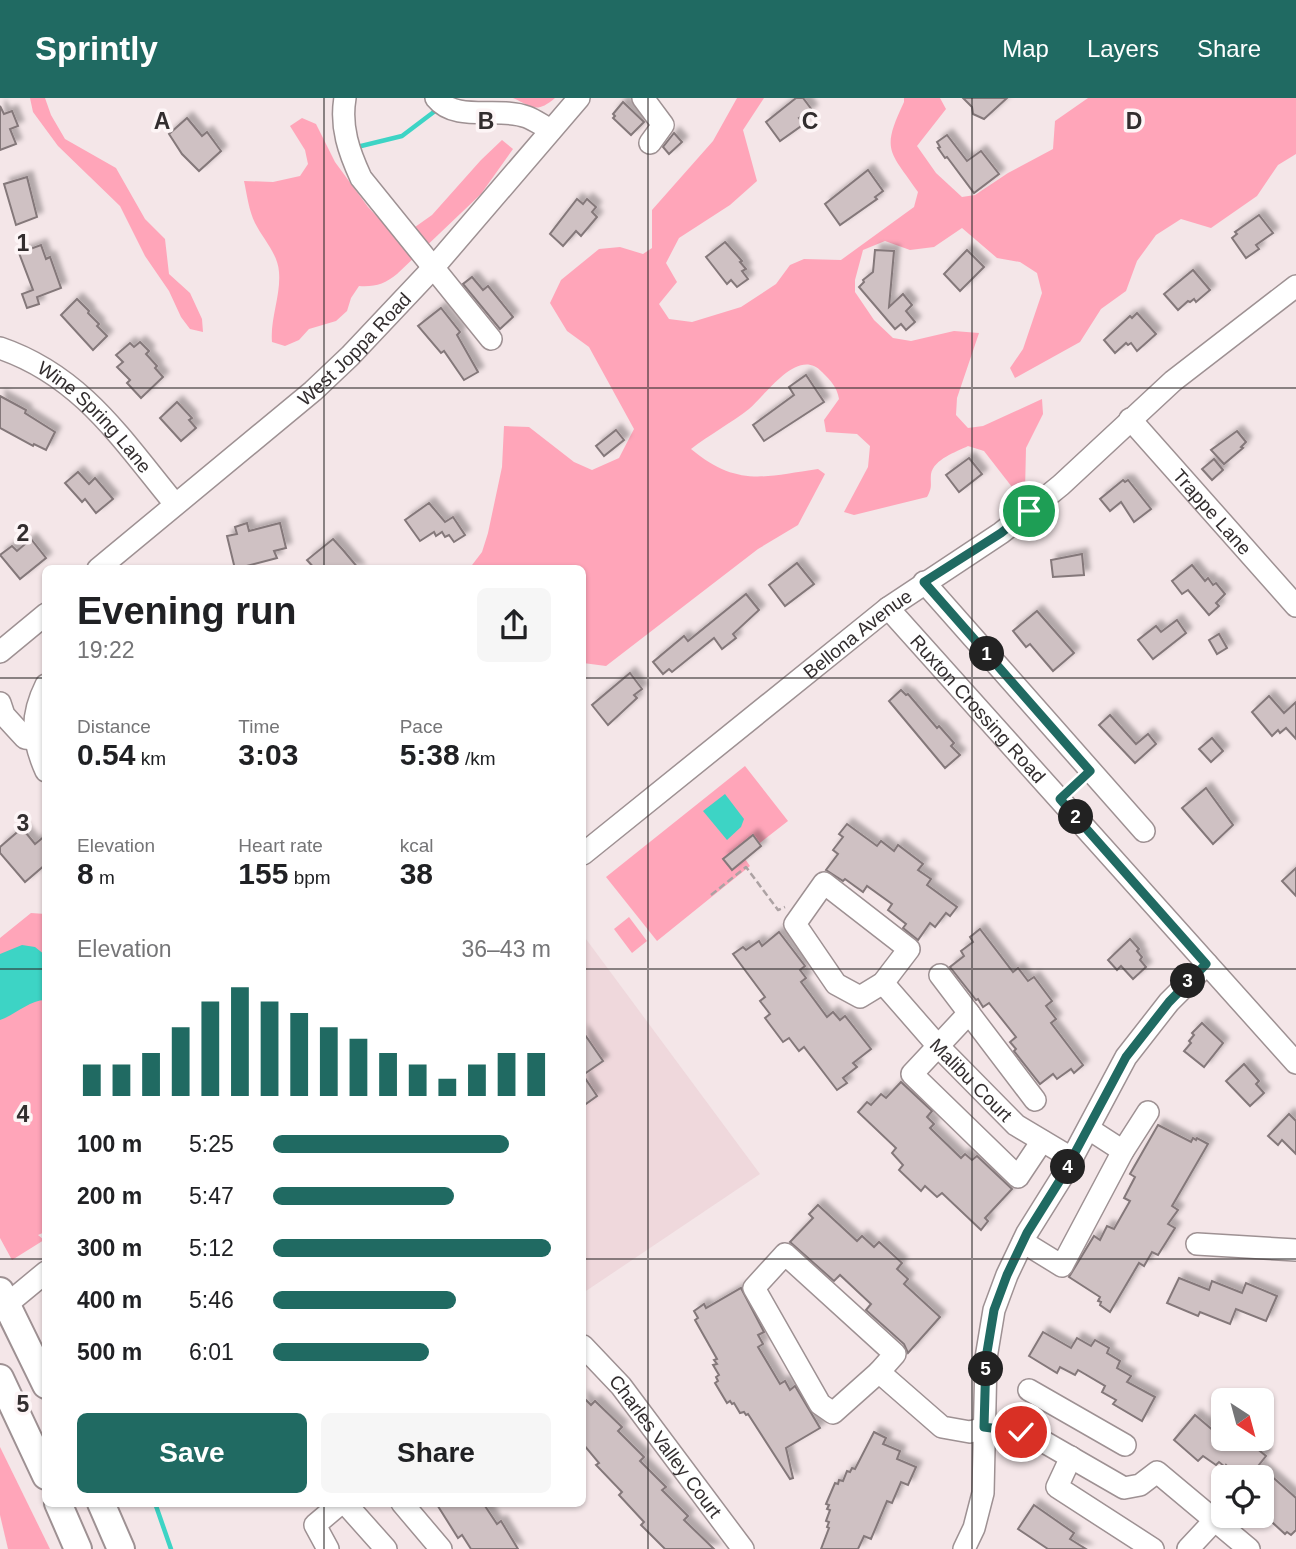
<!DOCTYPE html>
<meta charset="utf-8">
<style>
:root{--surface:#fff;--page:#f6f6f6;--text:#202124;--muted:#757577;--accent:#206a62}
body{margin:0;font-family:Arial,sans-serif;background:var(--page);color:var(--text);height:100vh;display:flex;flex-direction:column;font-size:26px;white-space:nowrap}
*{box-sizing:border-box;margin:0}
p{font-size:23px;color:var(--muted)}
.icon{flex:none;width:38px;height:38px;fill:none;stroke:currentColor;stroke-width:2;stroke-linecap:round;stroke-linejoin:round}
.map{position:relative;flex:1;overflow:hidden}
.panel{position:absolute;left:42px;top:467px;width:544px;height:942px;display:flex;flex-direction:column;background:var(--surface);border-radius:10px;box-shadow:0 2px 5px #0004}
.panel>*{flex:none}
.needle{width:46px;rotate:144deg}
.controls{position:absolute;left:1211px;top:1290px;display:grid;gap:14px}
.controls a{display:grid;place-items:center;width:63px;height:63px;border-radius:10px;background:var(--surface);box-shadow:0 2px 5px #0004;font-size:35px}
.pin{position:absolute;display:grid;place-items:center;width:60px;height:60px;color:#fff;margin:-30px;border:4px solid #fff;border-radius:50%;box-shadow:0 2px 7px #0007}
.km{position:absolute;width:35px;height:35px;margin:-18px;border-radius:50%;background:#222;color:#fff;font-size:19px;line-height:35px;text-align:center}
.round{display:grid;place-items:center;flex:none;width:74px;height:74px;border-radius:10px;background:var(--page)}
.head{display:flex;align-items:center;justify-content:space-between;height:119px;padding:0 35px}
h1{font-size:38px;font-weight:800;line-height:52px}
.stats{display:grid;grid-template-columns:repeat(3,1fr);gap:10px;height:119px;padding:7px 35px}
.stats div{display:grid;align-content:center}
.stats b{font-size:30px;font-weight:800}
.stats small{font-size:19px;font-weight:400}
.stats p{font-size:19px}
.chart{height:196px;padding:14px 35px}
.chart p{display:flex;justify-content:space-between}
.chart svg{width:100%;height:126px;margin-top:7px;stroke:var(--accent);stroke-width:6}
.primary-button{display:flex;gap:14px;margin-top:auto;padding:14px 35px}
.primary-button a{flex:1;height:80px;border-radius:10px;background:var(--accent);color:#fff;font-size:28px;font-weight:800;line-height:80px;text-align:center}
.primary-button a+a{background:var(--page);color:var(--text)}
ul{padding:0 35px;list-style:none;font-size:23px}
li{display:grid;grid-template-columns:112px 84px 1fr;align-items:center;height:52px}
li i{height:18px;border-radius:9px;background:var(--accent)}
header{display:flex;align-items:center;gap:42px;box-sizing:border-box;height:98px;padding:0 35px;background:var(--accent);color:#fff}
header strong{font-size:33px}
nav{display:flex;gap:38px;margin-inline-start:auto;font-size:24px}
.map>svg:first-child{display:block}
</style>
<header>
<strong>Sprintly</strong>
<nav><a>Map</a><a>Layers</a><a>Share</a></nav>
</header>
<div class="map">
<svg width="1296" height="1451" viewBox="0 0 1296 1451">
<defs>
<filter id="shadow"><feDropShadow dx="5.5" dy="-5.5" stdDeviation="2" flood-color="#0004"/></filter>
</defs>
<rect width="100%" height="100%" fill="#f4e6e8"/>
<path fill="#efd8dc" d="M583,837L760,1076L583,1195Z"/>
<g fill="#ffa5b9">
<path d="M30,0H45L51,17L65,41L116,70L145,121L165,141L169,176L190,195L202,221L203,234L190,231L181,219L169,193L145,158L120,108L58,48L33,14Z"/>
<path d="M513,0H555C536,16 533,9 513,0Z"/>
<path d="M737,0H764L743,32L757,83L730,107L679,140L666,165L677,184L659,206L669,221L692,224L741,209L776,186L790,167L804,161L841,162L914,109L918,94C889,52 881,53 904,4V0H940L946,11L917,48L936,75L962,99L975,97L1008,75L1053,51L1055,23L1088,0H1296V56L1278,67L1257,98L1211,130L1181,121L1156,137L1137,163L1126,193L1101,211L1080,244L1015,280L1010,270L1023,251L1042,195L1037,175L1020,164L997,160L962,130L934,149L910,152L885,143L863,152L855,182V194L874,222L893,240L911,243L954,233L979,235L957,300L956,317L968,330L983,328L1042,301L1043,316L1026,350L1025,393L1019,398L984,353L968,348C956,354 934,361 931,376C930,387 933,388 927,399L854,417L844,414L868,369L870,348L857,336L826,334L824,322L839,301C837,289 831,283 822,274C798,248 766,297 749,311C731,325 709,337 691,351C737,389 763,379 818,371L825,376L798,427L758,451L606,568L583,565V471H469L482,454L488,435L502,369L504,328L529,329L574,364L592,372L619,360L634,331L589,249L567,233L550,205L561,182L599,151L620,149L643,156L652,150V112L713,43Z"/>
<path d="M302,20L316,26L335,64L368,109L398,141L432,117L481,62L502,42L513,51L481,96L397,176C385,186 375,189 359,188L351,200L347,213L336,223L309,231L299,242L285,248L272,244C270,220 281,198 279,174C278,156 263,141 255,125C249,113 247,97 244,83L273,84L300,78L308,66L305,52L290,28Z"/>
<path d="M745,668L788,723L743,758L750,768L657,843L606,779Z"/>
<path d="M31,815L46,816L45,1134L38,1137L44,1142L12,1162L0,1140V840Z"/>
<path d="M629,819L647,843L632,855L614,831Z"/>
<path d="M0,1349L50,1451H8L0,1417Z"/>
</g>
<g fill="#3dd4c5">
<path d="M725,696L744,721L741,729L727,742L703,713Z"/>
<path d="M22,847L35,849L45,857V902C30,902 15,917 0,922V856Z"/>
</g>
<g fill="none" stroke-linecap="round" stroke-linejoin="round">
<g stroke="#3dd4c5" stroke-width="4.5">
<path d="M357,49L402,38L439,10"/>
<path d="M155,1405L171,1451"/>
</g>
</g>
<g fill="#cfc1c3" stroke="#84787a" stroke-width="2" filter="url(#shadow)">
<path d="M796,0H803L812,12L799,20L804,26L780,43L766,24Z"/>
<path d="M963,0H1007L984,21L973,16L972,9Z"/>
<path d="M623,4L644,24L631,37L613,20L615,18L613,16Z"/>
<path d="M0,8L4,16L12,13L18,28L10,31L16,46L0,52Z"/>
<path d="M187,20L202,38L207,34L221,53L199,73L182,56L169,36Z"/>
<path d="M674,35L682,44L669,56L663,49Z"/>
<path d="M947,37L967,63L981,53L999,76L974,95L947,59L945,60L938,50L940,49L937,44Z"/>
<path d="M868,72L883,93L875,99L877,101L840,127L825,106Z"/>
<path d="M27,79L37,119L16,127L4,86Z"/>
<path d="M577,101L583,106L587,101L596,109L592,114L597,119L581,138L576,133L563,148L550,136Z"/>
<path d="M1259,117L1273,135L1256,147L1259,151L1246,160L1232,140L1237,136L1235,134Z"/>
<path d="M725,144L742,163L740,164L746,171L742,173L748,181L737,189L731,182L727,186L706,159Z"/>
<path d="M41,147L46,161L50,159L61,190L37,199L39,206L27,210L22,196L33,192L19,155Z"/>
<path d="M875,152L894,153L889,209L903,196L912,207L906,213L915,224L906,232L901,226L895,231L859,189L864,184L863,182L873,174Z"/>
<path d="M967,152L984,169L960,193L944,176Z"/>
<path d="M1193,172L1210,192L1196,204L1194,201L1190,204L1188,203L1178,212L1164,196Z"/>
<path d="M472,179L483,192L488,188L513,219L500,231L463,186Z"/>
<path d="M77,201L89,213L88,215L99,226L97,228L107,238L93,252L61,217Z"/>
<path d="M441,210L460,234L457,237L478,274L464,282L444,253L441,255L418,228Z"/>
<path d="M1137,215L1156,236L1137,253L1131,245L1128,247L1126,245L1115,255L1104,242L1130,218L1132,220Z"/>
<path d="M140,244L149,253L146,256L157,268L155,270L163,279L141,300L127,285L130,282L117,269L123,264L116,257L130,245L134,249Z"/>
<path d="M806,277L824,304L764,343L753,327L794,297L789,289Z"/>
<path d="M0,298L26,312L25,315L55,334L46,352L34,346L33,348L0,330Z"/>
<path d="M177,304L192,320L189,322L196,330L181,343L160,320Z"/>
<path d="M616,332L624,342L604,358L596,348Z"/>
<path d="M1237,333L1246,344L1241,349L1243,350L1224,366L1211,352Z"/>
<path d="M969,360L982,376L959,394L946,377Z"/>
<path d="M1214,361L1223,372L1212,382L1202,371Z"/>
<path d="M78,374L89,386L95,380L113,401L96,415L85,401L82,404L65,385Z"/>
<path d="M1123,382L1125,384L1128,382L1151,411L1134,424L1121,404L1110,413L1100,401Z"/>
<path d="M429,405L445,424L453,419L465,437L454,444L449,437L445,439L442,434L436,438L434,434L420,443L405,422Z"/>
<path d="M247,425L249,433L280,425L286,450L274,453L277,460L235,471L227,438L237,436L235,429Z"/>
<path d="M31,441L46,460L20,481L0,457L12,448L17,453Z"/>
<path d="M333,441L343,452L359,471H315L307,462Z"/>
<path d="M1082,456L1084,477L1053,479L1051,462Z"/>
<path d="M797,465L814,486L785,508L769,487Z"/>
<path d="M1192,467L1205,483L1208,480L1213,487L1216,485L1225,496L1216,505L1219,508L1209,517L1188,492L1182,496L1172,483Z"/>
<path d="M746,496L759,512L733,536L736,540L722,551L714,540L672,574L669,571L663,576L653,564L684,538L688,543Z"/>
<path d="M1037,513L1074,555L1053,573L1030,546L1026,549L1013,533Z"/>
<path d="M1177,522L1186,535L1153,561L1138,542L1156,528L1161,534Z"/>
<path d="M1219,536L1227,550L1217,556L1209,542Z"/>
<path d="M630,575L642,591L634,597L637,600L608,627L592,607Z"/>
<path d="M901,592L906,597L908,596L937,630L939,628L954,645L951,648L960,657L945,670L889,603Z"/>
<path d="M1269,598L1284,615L1296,604V641L1286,630L1280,635L1278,632L1272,638L1252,614Z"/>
<path d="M1110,617L1136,646L1148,636L1156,646L1135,665L1099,627Z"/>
<path d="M1212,640L1223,653L1211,664L1199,651Z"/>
<path d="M1206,690L1233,727L1213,746L1182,710Z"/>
<path d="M847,726L877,748L881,743L894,753L898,747L923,766L918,772L931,781L927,787L957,809L950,818L946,815L935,829L930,825L918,842L903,830L906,826L888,812L892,806L867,788L863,794L845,781L843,783L826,772L838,756L833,752L843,739L839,736Z"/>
<path d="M22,730L35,746L46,737V766L25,784L0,755V749Z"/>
<path d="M753,737L761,748L732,772L723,761Z"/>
<path d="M1296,770V798L1282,783Z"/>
<path d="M980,831L1013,874L1018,870L1028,883L1034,879L1052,903L1046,908L1056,921L1051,925L1083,967L1074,975L1071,971L1057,981L1053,976L1040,986L1014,953L1016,951L1010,944L1016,939L989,905L983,909L978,901L976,902L950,869L964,858L961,853L973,844L970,839Z"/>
<path d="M779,834L805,868L800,872L806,880L801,884L827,919L833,914L840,922L845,918L871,951L853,965L857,969L843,980L847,985L837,992L804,949L799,953L789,940L783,944L765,920L770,916L760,903L765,899L733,856L743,849L746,852L759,843L762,848Z"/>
<path d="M1130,841L1139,851L1137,853L1142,859L1140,862L1146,869L1133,881L1121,868L1117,872L1108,862Z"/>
<path d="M1202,925L1223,945L1204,969L1184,953L1191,945L1189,943L1194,937L1192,935Z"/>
<path d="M583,934L603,963L583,977L597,998L583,1008Z"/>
<path d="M1244,966L1259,983L1256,986L1264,995L1250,1008L1226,983Z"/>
<path d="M901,984L932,1013L927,1019L934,1026L930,1030L961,1060L965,1056L972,1062L977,1058L1012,1091L985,1120L988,1123L981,1132L942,1095L937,1099L925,1088L921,1093L899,1072L903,1067L892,1055L896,1050L858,1014L867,1004L871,1007L881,996L886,1000Z"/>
<path d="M1289,1016L1296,1023V1056L1282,1042L1278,1047L1268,1038Z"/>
<path d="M1158,1027L1191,1044L1193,1040L1196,1042L1197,1040L1208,1046L1172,1108L1178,1112L1168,1126L1175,1130L1158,1157L1152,1154L1144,1168L1139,1165L1110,1214L1100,1207L1101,1204L1098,1203L1100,1199L1069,1179L1094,1138L1100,1142L1107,1128L1114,1131L1130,1103L1124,1100L1135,1079L1130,1076Z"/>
<path d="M818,1107L857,1143L862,1138L874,1149L879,1144L902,1165L897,1171L908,1181L904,1186L940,1219L908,1255L904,1246L866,1212L871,1206L840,1177L834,1183L790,1144L813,1120L809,1116Z"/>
<path d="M1179,1180L1209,1192L1212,1183L1242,1195L1246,1185L1277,1198L1266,1223L1236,1211L1230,1226L1200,1214L1198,1218L1167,1205Z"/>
<path d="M741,1190L764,1234L758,1237L763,1246L758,1249L780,1286L785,1283L790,1292L795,1288L820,1330L786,1350L793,1380L790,1381L748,1316L746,1317L744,1314L740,1315L734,1305L732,1306L730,1303L727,1305L715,1285L718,1283L716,1279L719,1277L713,1267L717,1266L714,1262L717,1261L695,1222L698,1220L694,1213L704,1206L706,1210Z"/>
<path d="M1043,1234L1071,1250L1077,1240L1091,1248L1095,1242L1109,1250L1107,1255L1120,1263L1117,1270L1131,1278L1127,1284L1155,1299L1142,1323L1113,1306L1116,1302L1102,1294L1105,1288L1078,1272L1075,1277L1060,1269L1057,1275L1029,1258Z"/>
<path d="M583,1299L591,1307L595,1303L622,1329L618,1333L644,1359L640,1363L666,1389L662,1392L688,1418L684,1422L714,1451H665L641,1427L644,1424L619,1397L622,1394L596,1367L599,1365L583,1346Z"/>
<path d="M1195,1317L1222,1340H1244L1266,1358L1259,1367L1296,1400V1432L1291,1437L1287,1434L1285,1436L1262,1415V1379H1238L1226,1367L1225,1369L1219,1364L1216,1367L1203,1358L1198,1363L1174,1342Z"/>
<path d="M874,1334L886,1340L883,1346L900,1353L897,1361L916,1369L908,1387L901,1384L892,1405L887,1403L871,1441L864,1438L858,1451H821L829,1430L827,1429L829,1424L826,1423L830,1412L827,1411L829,1407L826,1406L835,1385L838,1386L839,1382L843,1383L847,1373L850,1374L852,1370L855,1371Z"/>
<path d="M436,1405H483L497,1426L501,1423L518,1451H471L462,1437L458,1440Z"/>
<path d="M1034,1407L1074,1435L1070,1441L1086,1451H1048L1018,1431Z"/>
</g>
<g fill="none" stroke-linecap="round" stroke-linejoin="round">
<defs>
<g id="minor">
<path d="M345,0C340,29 349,54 361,80L491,241"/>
<path d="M436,0C456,25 499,8 527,19C535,22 543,28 551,32"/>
<path d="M643,0L663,27L650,45"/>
<path id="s1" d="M0,250C82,278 122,342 175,406"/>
<path id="s2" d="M1130,321L1296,508"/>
<path id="s3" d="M98,471L313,293L350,258L434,169L579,0"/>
<path d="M924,484L1144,733"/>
<path id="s4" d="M888,510L1296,965"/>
<path d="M0,554L46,516"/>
<path d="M46,587C30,619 32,642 46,673"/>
<path d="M0,605L4,617L25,640L34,641"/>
<path id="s5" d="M583,756L888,510L1001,435L1029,413L1061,387L1173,283L1296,188"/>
<path d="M824,785L909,851L883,885L860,899L836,886L795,826Z"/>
<path d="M940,877L1035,1002"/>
<path id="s6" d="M883,885L938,948L1016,1027L1073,1061"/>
<path d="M969,915L912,976L1018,1079L1042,1043"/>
<path d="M1089,1031L1123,1053"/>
<path d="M1023,1144L1062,1168L1123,1053L1148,1014"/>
<path d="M1197,1146L1296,1152"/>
<path d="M785,1156L895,1256L879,1274L833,1315L820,1306L754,1190Z"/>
<path d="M0,1212L46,1174"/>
<path id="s7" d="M583,1248L621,1288L743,1451"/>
<path d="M879,1274L942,1329L970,1334L984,1330L1032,1337L1124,1390L1140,1387L1157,1374L1249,1451"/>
<path d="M1029,1292L1125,1347"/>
<path d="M1071,1359L1057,1389L1153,1451"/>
<path d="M345,1405L386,1451"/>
<path d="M402,1405L441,1451"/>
<path d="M328,1451L315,1427L341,1405"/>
<path d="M964,1451L974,1430L983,1395L986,1260L994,1212L1007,1177L1027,1135L1062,1079L1126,959L1169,904L1207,866"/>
<path d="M1188,1451L1214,1423"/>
</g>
<g id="major">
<path d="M0,1193L46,1287"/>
<path d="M0,1280L46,1378"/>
<path d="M58,1405L78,1451"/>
<path d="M101,1405L121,1451"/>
</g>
</defs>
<use href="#minor" stroke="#9e9193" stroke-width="24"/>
<use href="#major" stroke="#9e9193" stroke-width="30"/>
<path stroke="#aca2a3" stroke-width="2.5" stroke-dasharray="7 3.5" stroke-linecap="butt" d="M711,797L746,769L778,812L785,809"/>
<use href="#minor" stroke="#fff" stroke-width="21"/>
<use href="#major" stroke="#fff" stroke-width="26"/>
</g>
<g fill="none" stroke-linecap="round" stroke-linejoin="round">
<defs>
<path id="route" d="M1021,1334L984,1329L986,1260L994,1212L1007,1177L1027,1135L1062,1079L1126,959L1169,904L1206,866L1060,701L1090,673L924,484L1001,435L1029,413"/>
</defs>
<use href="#route" stroke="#fff" stroke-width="14"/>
<use href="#route" stroke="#206a62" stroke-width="9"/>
</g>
<path fill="none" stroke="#322d2e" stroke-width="2" stroke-opacity="0.55" d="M324,0V471M648,0V1451M972,0V1451M0,290H1296M0,580H46M583,580H1296M0,871H46M583,871H1296M0,1161H46M583,1161H1296M324,1405V1451"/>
<g text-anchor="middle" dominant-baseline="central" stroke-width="7" stroke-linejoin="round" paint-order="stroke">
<g font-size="19" fill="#322d2e" stroke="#fdf5f6">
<text stroke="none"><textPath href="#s3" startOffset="338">West Joppa Road</textPath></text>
<text stroke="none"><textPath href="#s1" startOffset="119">Wine Spring Lane</textPath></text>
<text stroke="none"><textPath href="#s2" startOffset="124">Trappe Lane</textPath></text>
<text stroke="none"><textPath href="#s5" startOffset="352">Bellona Avenue</textPath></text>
<text stroke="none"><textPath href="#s4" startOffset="135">Ruxton Crossing Road</textPath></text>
<text stroke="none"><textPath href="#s6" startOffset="131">Malibu Court</textPath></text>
<text stroke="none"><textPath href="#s7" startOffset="130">Charles Valley Court</textPath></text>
</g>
</g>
<g font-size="23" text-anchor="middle" font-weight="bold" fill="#322d2e" stroke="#fdf5f6" stroke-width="7" stroke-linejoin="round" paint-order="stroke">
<text x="162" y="31">A</text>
<text x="486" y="31">B</text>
<text x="810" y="31">C</text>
<text x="1134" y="31">D</text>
<text x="23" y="153">1</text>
<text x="23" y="443">2</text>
<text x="23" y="733">3</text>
<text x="23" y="1024">4</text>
<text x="23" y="1314">5</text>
</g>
</svg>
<div class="controls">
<a><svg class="needle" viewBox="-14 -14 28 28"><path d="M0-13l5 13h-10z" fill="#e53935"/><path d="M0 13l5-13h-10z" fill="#757577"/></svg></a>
<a><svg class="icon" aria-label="locate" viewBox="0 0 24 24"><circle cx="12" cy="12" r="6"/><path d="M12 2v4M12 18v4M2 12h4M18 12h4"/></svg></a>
</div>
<div class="pin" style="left:1029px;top:413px;background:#1e9e55"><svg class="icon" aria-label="arrive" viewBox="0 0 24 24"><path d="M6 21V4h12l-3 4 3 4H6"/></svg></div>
<div class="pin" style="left:1021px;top:1334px;background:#d93025"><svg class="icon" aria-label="check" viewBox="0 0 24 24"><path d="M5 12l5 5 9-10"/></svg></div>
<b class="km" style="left:987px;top:556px">1</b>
<b class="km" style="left:1076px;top:719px">2</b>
<b class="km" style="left:1188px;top:883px">3</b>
<b class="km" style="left:1068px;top:1069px">4</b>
<b class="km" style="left:986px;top:1271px">5</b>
<section class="panel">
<div class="head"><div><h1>Evening run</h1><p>19:22</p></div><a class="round"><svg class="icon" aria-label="share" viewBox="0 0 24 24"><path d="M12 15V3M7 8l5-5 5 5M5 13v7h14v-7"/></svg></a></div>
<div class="stats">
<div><p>Distance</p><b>0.54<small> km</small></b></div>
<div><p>Time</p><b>3:03</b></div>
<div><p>Pace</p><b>5:38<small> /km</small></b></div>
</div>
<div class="stats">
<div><p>Elevation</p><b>8<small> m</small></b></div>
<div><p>Heart rate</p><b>155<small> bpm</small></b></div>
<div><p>kcal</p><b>38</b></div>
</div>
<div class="chart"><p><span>Elevation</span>36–43 m</p>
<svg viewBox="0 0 160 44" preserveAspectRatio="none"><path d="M5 44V33M15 44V33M25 44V29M35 44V20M45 44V11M55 44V6M65 44V11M75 44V15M85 44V20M95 44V24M105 44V29M115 44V33M125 44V38M135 44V33M145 44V29M155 44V29"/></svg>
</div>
<ul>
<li><b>100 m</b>5:25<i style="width:85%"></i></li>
<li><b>200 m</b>5:47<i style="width:65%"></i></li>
<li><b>300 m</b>5:12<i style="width:100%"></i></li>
<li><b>400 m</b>5:46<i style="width:66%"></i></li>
<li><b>500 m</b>6:01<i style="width:56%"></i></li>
</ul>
<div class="primary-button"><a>Save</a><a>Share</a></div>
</section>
</div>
